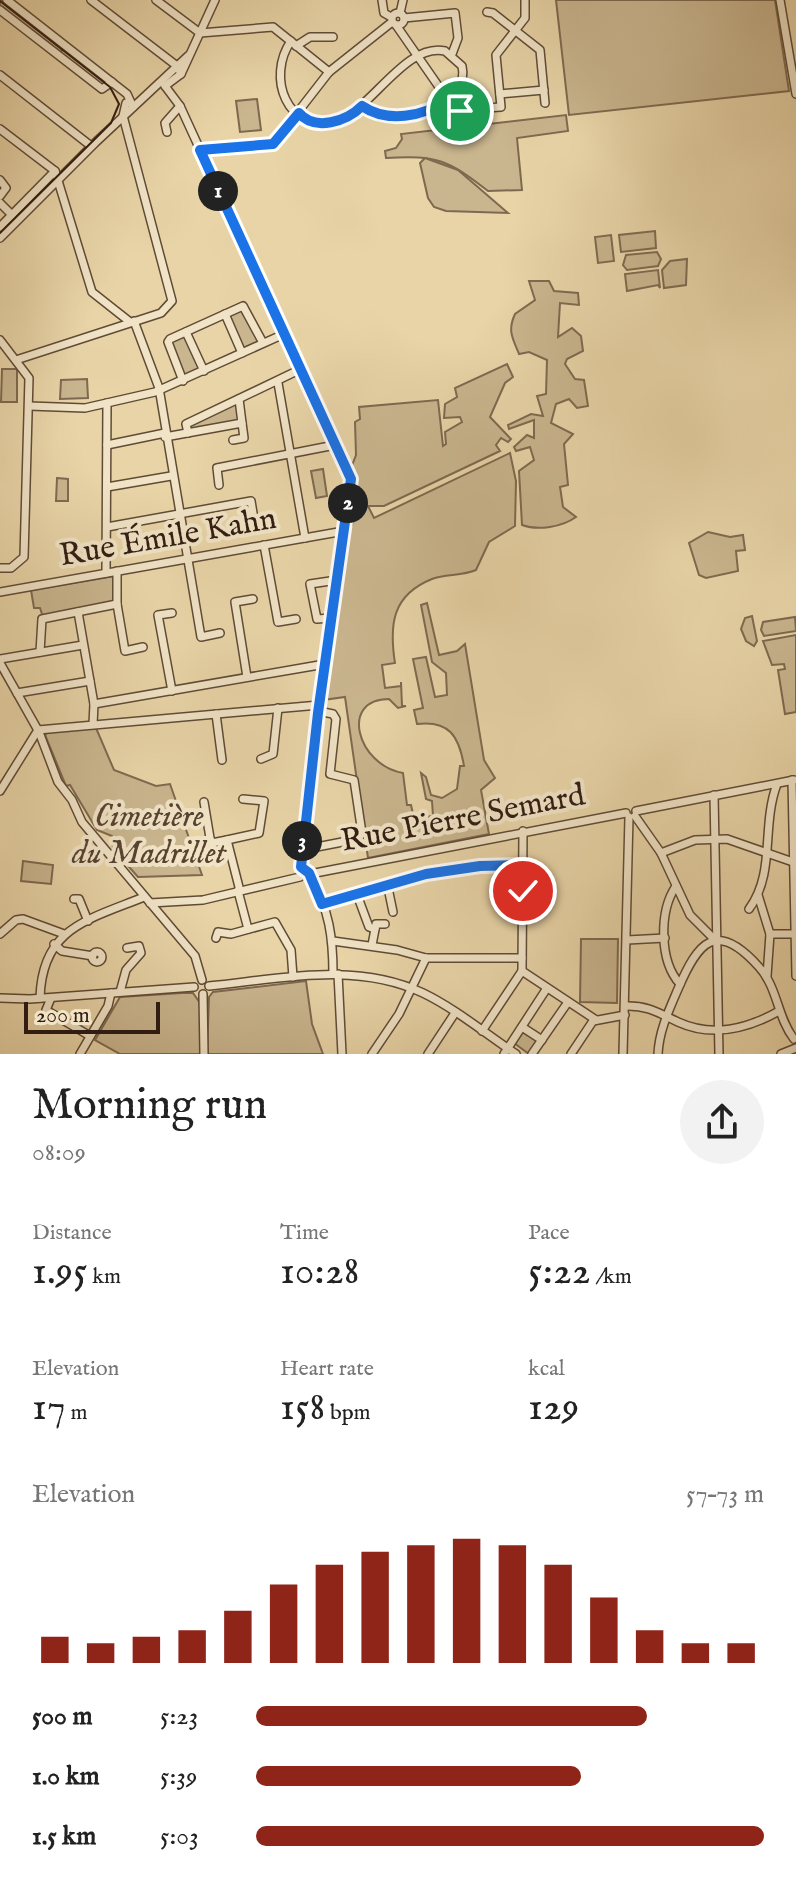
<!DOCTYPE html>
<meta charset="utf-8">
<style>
:root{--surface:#fff;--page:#f2f2f2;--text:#222;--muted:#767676;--accent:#8f2418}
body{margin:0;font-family:"IM FELL English",serif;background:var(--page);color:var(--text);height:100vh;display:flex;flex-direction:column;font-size:30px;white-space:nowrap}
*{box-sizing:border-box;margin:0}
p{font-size:26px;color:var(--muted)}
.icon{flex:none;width:44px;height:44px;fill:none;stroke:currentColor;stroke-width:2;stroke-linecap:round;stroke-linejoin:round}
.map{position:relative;height:1054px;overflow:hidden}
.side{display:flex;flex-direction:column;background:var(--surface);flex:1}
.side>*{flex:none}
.scale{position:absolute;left:24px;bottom:20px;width:136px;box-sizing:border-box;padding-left:8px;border:4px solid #321d12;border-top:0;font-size:22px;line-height:28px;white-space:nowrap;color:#321d12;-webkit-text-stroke:6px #f0e3c6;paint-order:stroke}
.pin{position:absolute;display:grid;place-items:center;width:68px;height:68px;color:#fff;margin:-34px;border:4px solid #fff;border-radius:50%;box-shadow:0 2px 8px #0007}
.km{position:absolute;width:40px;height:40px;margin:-20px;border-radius:50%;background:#222;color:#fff;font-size:22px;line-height:40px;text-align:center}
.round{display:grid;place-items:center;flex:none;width:84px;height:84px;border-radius:42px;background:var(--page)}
.summary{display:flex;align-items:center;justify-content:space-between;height:136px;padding:0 32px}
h1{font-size:44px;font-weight:600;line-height:60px}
.figures{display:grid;grid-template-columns:repeat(3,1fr);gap:12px;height:136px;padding:8px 32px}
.figures div{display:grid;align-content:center}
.figures b{font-size:40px;font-weight:600}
.figures small{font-size:22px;font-weight:400}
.figures p{font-size:22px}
.chart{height:224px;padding:16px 32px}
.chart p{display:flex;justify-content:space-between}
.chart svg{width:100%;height:144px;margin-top:8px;stroke:var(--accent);stroke-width:6}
ul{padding:0 32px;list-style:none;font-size:26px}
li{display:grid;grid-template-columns:128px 96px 1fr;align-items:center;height:60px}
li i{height:20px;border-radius:10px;background:var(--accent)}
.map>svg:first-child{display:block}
</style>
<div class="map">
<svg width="796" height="1054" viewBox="0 0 796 1054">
<rect width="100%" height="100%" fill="#e8d4a7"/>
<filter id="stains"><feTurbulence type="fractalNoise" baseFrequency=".0025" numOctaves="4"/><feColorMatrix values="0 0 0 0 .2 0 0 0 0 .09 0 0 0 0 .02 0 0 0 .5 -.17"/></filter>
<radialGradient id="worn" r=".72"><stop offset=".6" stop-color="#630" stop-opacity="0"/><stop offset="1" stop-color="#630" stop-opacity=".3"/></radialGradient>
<g fill="#c9b58e" stroke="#7e6950" stroke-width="2">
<path d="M0,0L65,47L59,54L0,8Z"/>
<path d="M556,0H775L789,91L569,115Z"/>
<path d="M257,99L261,130L240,132L236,101Z"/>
<path d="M566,115L568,131L517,138L522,190L488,191C448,160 438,155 386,158L385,151L396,148L402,139L401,134Z"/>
<path d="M425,158L458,170L508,213L446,211L434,207L428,198L420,163Z"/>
<path d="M655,231L656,248L621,252L619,235Z"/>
<path d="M611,235L614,261L598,263L595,237Z"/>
<path d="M657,252L661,259L658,266L627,270L623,265L626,255Z"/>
<path d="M687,259L686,285L664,288L662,270L670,261Z"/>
<path d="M658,270L660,288L658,285L627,291L625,274Z"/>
<path d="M529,281H549L554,291L578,293L579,305L560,303L558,337L572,328L581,336L583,351L567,359L565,364L575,379L584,380L588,406L577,408L569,399L556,404L551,423L573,434L564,444L568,485L560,487L563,507L576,517C562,527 538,531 522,525L519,471L534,460L530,447L516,451L514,447L527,435L534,438V420L509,429L508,425L531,414L543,416L537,396L546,394L547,360L529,352L519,354C513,339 507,331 515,314L535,300Z"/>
<path d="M243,307L260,342L242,350L227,315Z"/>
<path d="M185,334L201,369L183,377L171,340Z"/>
<path d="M507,364L513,377L505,383L490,417L511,439L508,442L501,438L496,445L500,451L384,506H368L374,518L510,453L516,481L515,526L489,542L476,570C462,576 446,574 432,579C392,595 389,625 395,663L382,665L385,688L401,686V682L402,706H406L398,708L389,699C339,699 357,765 403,773L407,805H411L414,818L433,816L432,801L426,799L421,773L426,777L431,795L442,798L457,789L460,766H464C459,736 449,720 417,724L414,710L423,708L413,659L426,657L435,697L447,695L446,673L432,662L421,605L427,603L439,655L457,651L465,644L484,760L495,778L481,790L489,834L368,858L345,697L323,700L348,526L352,525L356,500L353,497L356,479L351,468L356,455L355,422L360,419L359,407L438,400L443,446L446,444L445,432L462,422L460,417L444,418L445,404L457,397L455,388Z"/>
<path d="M2,369H17V402H1Z"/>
<path d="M87,379L88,398L60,399L61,380Z"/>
<path d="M236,403L240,420L191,429L190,425Z"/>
<path d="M323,469L327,496L316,498L311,471Z"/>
<path d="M57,478L68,479V501H56Z"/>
<path d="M708,532L730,537L743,535L745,550L736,551L738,571L706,578L699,575L689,543Z"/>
<path d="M114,576V603L43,617L40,608H34L31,590Z"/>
<path d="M752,616L757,641L754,646L746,641L741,629L745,618Z"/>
<path d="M795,617L796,631L764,636L761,630L763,622Z"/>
<path d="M796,635V712L785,714L778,670L785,669L784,664L772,665L763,641Z"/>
<path d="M96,728L114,770L156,786L170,784L202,875L138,877L113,849L112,836L97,830L70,785L66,786L45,735L50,730Z"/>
<path d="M23,861L53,865L51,884L21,881Z"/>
<path d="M581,939H618L617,1003L580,1002Z"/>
<path d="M306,981L312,1024L323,1054H207L209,997L213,992Z"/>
<path d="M182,993H193L200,1003L201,1054H120L95,1040L120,997Z"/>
<path d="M521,1031L538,1040L529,1054L514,1043Z"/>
</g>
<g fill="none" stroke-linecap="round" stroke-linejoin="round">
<defs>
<g id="minor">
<path d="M7,0L127,94L133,107"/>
<path d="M91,0L177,66L181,74"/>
<path d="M156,0L200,33L273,27L329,72"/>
<path d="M382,0L384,13L391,17"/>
<path d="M780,0L796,94"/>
<path d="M0,10L102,89L112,82"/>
<path d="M487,12L493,13L540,50L545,103"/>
<circle cx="398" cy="19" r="6"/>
<path d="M400,13L403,0"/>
<path d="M404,18L455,13L458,38L452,54"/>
<path d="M396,25L455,110L501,107L496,55L525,18V0"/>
<path d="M291,41C266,77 287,134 336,121C370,112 405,42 445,51L462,66C471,103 406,125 378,116C373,115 367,109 362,106"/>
<path d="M296,46L310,37H333"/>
<path d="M0,75L91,146"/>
<path d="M165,86L180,106L351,479L302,836L299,862L303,871"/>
<path d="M165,86L181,74L215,0"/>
<path d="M500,94L544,90"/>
<path d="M0,129L55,171L92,292L130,322"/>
<path d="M167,132L165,123L180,106"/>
<path d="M200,150L273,144L329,72L392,22"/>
<path d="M0,180L6,188L0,196"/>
<path d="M0,203L12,215"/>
<path d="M0,227L55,171"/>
<path d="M0,238L96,142L188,56"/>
<path d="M225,314L242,353"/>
<path d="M134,321L159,388L201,637L220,633"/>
<path d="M186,332L204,371"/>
<path d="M0,340L29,378L24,557L11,568H0"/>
<path d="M16,360L161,313L172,301L123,116L126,103"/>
<path d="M183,381L168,342L170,339L243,306L263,343"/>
<path d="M278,383L305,538"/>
<path d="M29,406L85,408L155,392L284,334"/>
<path d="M188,433L186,424L299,370"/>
<path d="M165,437L242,423L239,399"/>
<path d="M233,440L244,438L242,423"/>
<path d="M107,445L165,433"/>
<path d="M219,485L217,468L335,445"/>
<path d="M107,487L171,476"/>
<path d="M107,527L251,501L254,519"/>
<path d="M264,545L278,622L296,619"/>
<path d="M117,571V604L125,651L143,647"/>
<path d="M106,573L107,403"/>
<path d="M0,592L344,531"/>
<path d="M78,612L94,704L93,724"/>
<path d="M331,618L317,619L310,584L337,580"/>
<path d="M40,652L42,619L117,604"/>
<path d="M0,659L83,645"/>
<path d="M0,663L39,732L58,782L72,800L82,822L195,956L202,980"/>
<path d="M247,677L235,602L253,599"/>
<path d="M172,691L158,615L172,613"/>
<path d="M17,693L90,681"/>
<path d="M94,704L325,664"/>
<path d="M216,714L222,760"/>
<path d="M38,730L319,705"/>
<path d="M261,759L273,754L278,708"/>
<path d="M792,780L796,976"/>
<path d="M0,791L38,730"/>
<path d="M714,795L719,1054"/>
<path d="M204,802L210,838L212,843L227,840"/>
<path d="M636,811L794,780"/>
<path d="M635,816L661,853L690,915L716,941"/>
<path d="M301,850L358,839L362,833L354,780L330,774L336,719L333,714L318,711"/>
<path d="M661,853L695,840L727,839L793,862"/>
<path d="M310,874L626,813"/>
<path d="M309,879C330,905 333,942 333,974"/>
<path d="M387,883L393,912"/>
<path d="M676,886C659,911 659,961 680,984"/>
<path d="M238,891L248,929"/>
<path d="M240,891L227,840L259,833L264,801L243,799"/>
<path d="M356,892L369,927L375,929"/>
<path d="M758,895L770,934L767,976"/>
<path d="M74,899H79L88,921"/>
<path d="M150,903L203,900L300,877"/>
<path d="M322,904L426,874L480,866L523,865"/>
<path d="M749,909C776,872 761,827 777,784"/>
<path d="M0,934L16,920L23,919L64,934"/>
<path d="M770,934H794"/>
<path d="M216,938L218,932L231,934L275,922L291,950L293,977"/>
<path d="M627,940L665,938"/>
<path d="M333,941L397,950L426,958H522"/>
<path d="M54,944L62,951L93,956"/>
<path d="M372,945L376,924H385"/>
<circle cx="97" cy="957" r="5"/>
<path d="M522,971L596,1020"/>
<path d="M338,974L342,1054"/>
<path d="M209,986C280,979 356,961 423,993C456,1009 486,1034 516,1054"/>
<path d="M120,992L126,970L141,953L139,946L127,948"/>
<path d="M203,994L204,1054"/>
<path d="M0,998L30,999L194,987"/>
<path d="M40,998C42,928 87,920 144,897"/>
<path d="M51,998L46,1010L90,1036"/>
<path d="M625,1006C647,1005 659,1013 678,1022C713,1038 747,1029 779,1011"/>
<path d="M522,1027L542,1040"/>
<path d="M482,1031L522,971L523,831"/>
<path d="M80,1054L108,1006L111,993"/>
<path d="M372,1054L399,1014L426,958"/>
<path d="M428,1054L455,1013"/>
<path d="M504,1054L547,988"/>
<path d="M532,1054L568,1002"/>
<path d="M571,1054L593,1021L625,1015"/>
<path d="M623,1054L629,817"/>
<path d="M658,1054C659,1031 669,1010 678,989C698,942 716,919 759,967C778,988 777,1017 794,1039"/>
<path d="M781,1054L796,1048"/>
</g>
</defs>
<use href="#minor" stroke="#604b37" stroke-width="10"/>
<use href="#minor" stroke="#f0e3c6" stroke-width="7"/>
<path stroke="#321d12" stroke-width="2" d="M0,1L110,87L119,104L111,123L0,233"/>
</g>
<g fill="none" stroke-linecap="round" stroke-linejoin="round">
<defs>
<path id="route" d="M460,111L447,100C423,117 387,123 362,106C347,121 315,132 299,113L273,144L200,150L351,479L318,713L301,867L309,873L322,904L426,874L480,866L523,865V891"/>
</defs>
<use href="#route" stroke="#fff" stroke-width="16"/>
<use href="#route" stroke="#1a73e8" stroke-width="10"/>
</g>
<g text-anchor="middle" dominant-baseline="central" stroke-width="8" stroke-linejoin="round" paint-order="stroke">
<g font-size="32" fill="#321d12" stroke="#f0e3c6">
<text transform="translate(168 538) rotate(-10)">Rue Émile Kahn</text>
<text transform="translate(463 819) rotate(-11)">Rue Pierre Semard</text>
</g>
<g font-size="32" font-style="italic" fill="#584331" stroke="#f0e3c6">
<text x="149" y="817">Cimetière<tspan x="149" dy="37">du Madrillet</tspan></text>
</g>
</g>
<rect width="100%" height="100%" filter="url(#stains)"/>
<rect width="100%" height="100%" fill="url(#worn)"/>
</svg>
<div class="scale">200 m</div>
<div class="pin" style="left:460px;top:111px;background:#1e9e55"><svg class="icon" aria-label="arrive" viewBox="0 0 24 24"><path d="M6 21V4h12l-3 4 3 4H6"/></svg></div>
<div class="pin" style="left:523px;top:891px;background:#d93025"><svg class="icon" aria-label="check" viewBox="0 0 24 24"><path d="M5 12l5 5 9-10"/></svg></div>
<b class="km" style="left:218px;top:191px">1</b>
<b class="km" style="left:348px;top:503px">2</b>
<b class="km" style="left:302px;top:841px">3</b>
</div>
<section class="side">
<div class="summary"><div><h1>Morning run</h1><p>08:09</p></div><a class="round"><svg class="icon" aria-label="share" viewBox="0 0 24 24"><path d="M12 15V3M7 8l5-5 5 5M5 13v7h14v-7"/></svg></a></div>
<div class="figures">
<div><p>Distance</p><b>1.95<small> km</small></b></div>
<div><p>Time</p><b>10:28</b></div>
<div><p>Pace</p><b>5:22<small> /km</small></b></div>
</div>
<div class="figures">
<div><p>Elevation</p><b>17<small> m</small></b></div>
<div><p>Heart rate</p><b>158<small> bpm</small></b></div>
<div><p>kcal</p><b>129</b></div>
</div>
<div class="chart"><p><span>Elevation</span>57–73 m</p>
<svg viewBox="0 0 160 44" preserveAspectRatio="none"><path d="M5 44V36M15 44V38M25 44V36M35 44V34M45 44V28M55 44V20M65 44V14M75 44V10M85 44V8M95 44V6M105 44V8M115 44V14M125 44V24M135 44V34M145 44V38M155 44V38"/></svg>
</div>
<ul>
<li><b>500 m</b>5:23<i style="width:77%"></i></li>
<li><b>1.0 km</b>5:39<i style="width:64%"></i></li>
<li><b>1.5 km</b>5:03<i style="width:100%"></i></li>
</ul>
</section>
